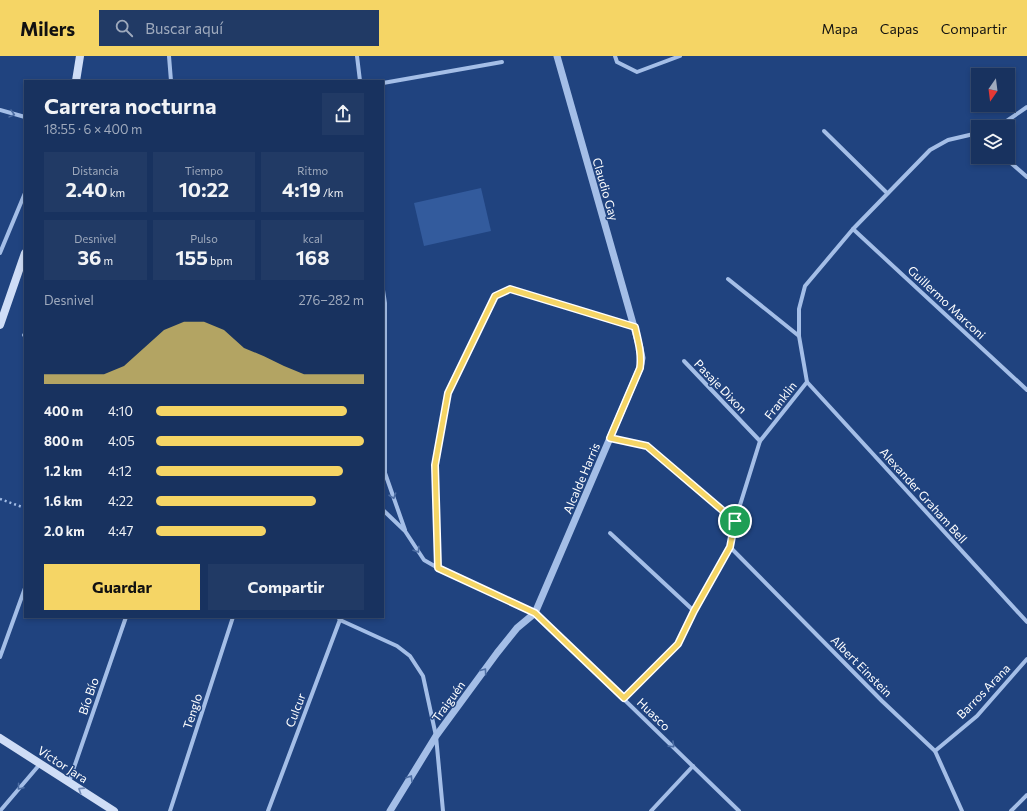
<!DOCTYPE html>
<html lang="es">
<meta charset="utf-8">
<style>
:root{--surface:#18325f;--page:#213a65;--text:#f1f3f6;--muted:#9faabd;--line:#364d74;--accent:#f5d565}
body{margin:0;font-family:Commissioner,sans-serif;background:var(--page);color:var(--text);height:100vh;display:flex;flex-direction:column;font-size:15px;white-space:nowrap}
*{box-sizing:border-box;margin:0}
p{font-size:13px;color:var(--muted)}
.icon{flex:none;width:22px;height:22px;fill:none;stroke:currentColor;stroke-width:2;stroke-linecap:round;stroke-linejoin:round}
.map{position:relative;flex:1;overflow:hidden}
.sheet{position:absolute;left:24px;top:24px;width:360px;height:538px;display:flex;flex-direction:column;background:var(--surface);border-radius:0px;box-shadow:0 2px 6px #0003,0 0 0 1px var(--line)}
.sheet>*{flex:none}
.needle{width:26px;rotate:194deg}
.tools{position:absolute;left:971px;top:12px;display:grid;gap:8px}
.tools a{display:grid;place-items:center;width:44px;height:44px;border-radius:0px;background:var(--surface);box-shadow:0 2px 6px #0003,0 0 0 1px var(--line);font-size:20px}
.pin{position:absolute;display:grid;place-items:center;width:34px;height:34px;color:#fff;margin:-17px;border:2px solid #fff;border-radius:50%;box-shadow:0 1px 4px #0007}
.round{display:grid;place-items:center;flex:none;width:42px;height:42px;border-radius:0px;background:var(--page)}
.summary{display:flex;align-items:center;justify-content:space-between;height:68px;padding:0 20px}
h1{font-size:22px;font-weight:700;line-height:30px}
.stats{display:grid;grid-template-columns:repeat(3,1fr);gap:6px;height:68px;padding:4px 20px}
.stats div{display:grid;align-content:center;border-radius:0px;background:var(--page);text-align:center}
.stats b{font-size:20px;font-weight:700}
.stats small{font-size:11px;font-weight:400}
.stats p{font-size:11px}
.chart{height:112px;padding:8px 20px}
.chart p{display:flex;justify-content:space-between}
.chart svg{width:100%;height:72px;margin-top:4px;fill:var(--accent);opacity:.7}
.action{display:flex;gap:8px;margin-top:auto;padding:8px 20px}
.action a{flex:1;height:46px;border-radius:0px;background:var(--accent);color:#111;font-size:16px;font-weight:700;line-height:46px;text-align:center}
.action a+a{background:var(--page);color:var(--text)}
ul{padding:0 20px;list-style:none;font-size:13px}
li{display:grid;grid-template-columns:64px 48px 1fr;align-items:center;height:30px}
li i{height:10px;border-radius:5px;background:var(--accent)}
header{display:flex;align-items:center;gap:24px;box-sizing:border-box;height:56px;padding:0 20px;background:var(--accent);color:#111}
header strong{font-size:19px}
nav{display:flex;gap:22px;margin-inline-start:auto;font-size:14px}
.search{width:280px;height:36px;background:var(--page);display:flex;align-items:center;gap:10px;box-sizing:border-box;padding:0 14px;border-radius:0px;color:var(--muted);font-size:15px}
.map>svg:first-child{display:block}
</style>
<header>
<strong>Milers</strong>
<div class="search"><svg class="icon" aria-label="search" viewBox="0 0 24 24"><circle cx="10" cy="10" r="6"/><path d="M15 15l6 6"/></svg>Buscar aquí</div>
<nav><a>Mapa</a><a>Capas</a><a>Compartir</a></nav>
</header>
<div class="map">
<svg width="1027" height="755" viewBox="0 0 1027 755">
<rect width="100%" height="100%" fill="#20437f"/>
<path fill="#335b9d" d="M481,132L491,175L424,190L414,147Z"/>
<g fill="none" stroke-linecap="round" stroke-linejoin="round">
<g stroke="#a4bee7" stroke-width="2.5" stroke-dasharray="2 3" stroke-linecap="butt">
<path d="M622,385L637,388"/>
<path d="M0,443L25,452"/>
<path d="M438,498L435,409L448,337L495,240L511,233L619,267"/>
</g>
<g stroke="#a4bee7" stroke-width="4">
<path d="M169,0L171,25"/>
<path d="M357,0L360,25"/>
<path d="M615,0L617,6L637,16L680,0"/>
<path d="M383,27L502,6"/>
<path d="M0,54L25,61"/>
<path d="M998,71L1027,51"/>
<path d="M824,75L887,137"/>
<path d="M1004,101L1027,121"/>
<path d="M853,173L1027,334"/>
<path d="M0,197L25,137"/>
<path d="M728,223L799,280"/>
<path d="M383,234L385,247V417L405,474"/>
<path d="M24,279L25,280"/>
<path d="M684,305L760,385"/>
<path d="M807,326L1027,566"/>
<path d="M647,390L735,465"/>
<path d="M383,454L405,475L424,504L438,512L535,557L739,755"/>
<path d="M610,477L694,555"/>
<path d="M730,491L882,645L935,695L962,755"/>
<path d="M338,561L340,564L397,590L410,600L423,620L436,680L443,755"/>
<path d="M0,601L25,532"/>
<path d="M624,642L678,589L694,555L730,491L735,465L760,385L807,326L799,280V253L805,230L853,173L930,94L948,84L978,77"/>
<path d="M935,695L977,660L1027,603"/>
<path d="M69,726L126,561"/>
<path d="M0,755L40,708"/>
<path d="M170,755L233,561"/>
<path d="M268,755L341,561"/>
<path d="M651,755L693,710"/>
<path d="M1011,755L1027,739"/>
</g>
<path stroke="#a4bee7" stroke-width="7" d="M390,755L436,680L497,597L517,572L535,557L640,312L642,302L640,292L557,0"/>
<g stroke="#cfddf6" stroke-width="8">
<path d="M76,25L80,0"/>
<path d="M0,269L25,197"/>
<path d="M0,682L114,755"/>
</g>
</g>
<defs><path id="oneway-chevron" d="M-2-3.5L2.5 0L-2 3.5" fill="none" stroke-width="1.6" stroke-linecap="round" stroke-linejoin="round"/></defs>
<g stroke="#4e6ea3">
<use href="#oneway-chevron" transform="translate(12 58) rotate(15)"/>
<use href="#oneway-chevron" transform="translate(393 440) rotate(71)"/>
<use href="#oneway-chevron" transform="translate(417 494) rotate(57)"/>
<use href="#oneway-chevron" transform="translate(484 615) rotate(-54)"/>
<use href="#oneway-chevron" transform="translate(672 689) rotate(44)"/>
<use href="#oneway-chevron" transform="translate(410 722) rotate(-58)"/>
<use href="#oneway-chevron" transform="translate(20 731) rotate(130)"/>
</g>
<use stroke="#6f88b5" href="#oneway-chevron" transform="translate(81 734) rotate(-147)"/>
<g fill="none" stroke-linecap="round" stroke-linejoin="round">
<defs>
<path id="route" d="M510,233L635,271C638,285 642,297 640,312L610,382L647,390L735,465L730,491L694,555L678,588L624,642L535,557L438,512L435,409L448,337L495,240Z"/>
</defs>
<use href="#route" stroke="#fff" stroke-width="8"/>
<use href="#route" stroke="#f5d565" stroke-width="5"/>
</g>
<g text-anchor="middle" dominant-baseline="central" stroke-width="3" stroke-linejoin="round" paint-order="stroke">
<g font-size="12" fill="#fff" stroke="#20437f">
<text transform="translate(606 133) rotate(74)">Claudio Gay</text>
<text transform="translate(947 246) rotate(43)">Guillermo Marconi</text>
<text transform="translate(721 330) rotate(46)">Pasaje Dixon</text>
<text transform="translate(780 344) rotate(-52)">Franklin</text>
<text transform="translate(581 422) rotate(-67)">Alcalde Harris</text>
<text transform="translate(924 439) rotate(48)">Alexander Graham Bell</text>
<text transform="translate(862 610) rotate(45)">Albert Einstein</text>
<text transform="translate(983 635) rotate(-46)">Barros Arana</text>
<text transform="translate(88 640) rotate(-71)">Bío Bío</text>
<text transform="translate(448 645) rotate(-54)">Traiguén</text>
<text transform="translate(295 654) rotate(-69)">Culcur</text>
<text transform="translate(192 655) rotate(-72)">Tenglo</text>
<text transform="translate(654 658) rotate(44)">Huasco</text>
<text transform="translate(63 708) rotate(33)">Víctor Jara</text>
</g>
</g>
</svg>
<div class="tools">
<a><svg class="needle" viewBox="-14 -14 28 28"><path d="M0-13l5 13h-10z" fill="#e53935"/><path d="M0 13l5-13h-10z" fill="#9faabd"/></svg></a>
<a><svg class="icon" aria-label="layers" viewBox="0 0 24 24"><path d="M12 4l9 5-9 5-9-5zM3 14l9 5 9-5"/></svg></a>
</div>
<div class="pin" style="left:735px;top:465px;background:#1e9e55"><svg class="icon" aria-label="arrive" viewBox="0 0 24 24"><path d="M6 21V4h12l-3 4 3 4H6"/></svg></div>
<section class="sheet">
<div class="summary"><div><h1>Carrera nocturna</h1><p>18:55 · 6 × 400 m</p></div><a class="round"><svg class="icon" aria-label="share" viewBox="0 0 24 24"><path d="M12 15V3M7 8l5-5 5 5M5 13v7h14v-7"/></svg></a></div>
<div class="stats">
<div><p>Distancia</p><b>2.40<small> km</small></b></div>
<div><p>Tiempo</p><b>10:22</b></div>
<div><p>Ritmo</p><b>4:19<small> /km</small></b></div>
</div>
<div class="stats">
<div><p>Desnivel</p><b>36<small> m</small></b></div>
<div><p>Pulso</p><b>155<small> bpm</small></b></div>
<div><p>kcal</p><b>168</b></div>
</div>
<div class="chart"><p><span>Desnivel</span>276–282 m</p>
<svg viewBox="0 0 160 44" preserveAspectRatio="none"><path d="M0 44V38L10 38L20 38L30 38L40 33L50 22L60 11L70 6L80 6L90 11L100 22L110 27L120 33L130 38L140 38L150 38L160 38V44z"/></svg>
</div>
<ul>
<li><b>400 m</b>4:10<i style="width:92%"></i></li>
<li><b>800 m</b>4:05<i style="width:100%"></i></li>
<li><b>1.2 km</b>4:12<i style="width:90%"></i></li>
<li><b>1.6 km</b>4:22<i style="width:77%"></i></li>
<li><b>2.0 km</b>4:47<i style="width:53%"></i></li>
</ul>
<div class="action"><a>Guardar</a><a>Compartir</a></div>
</section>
</div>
